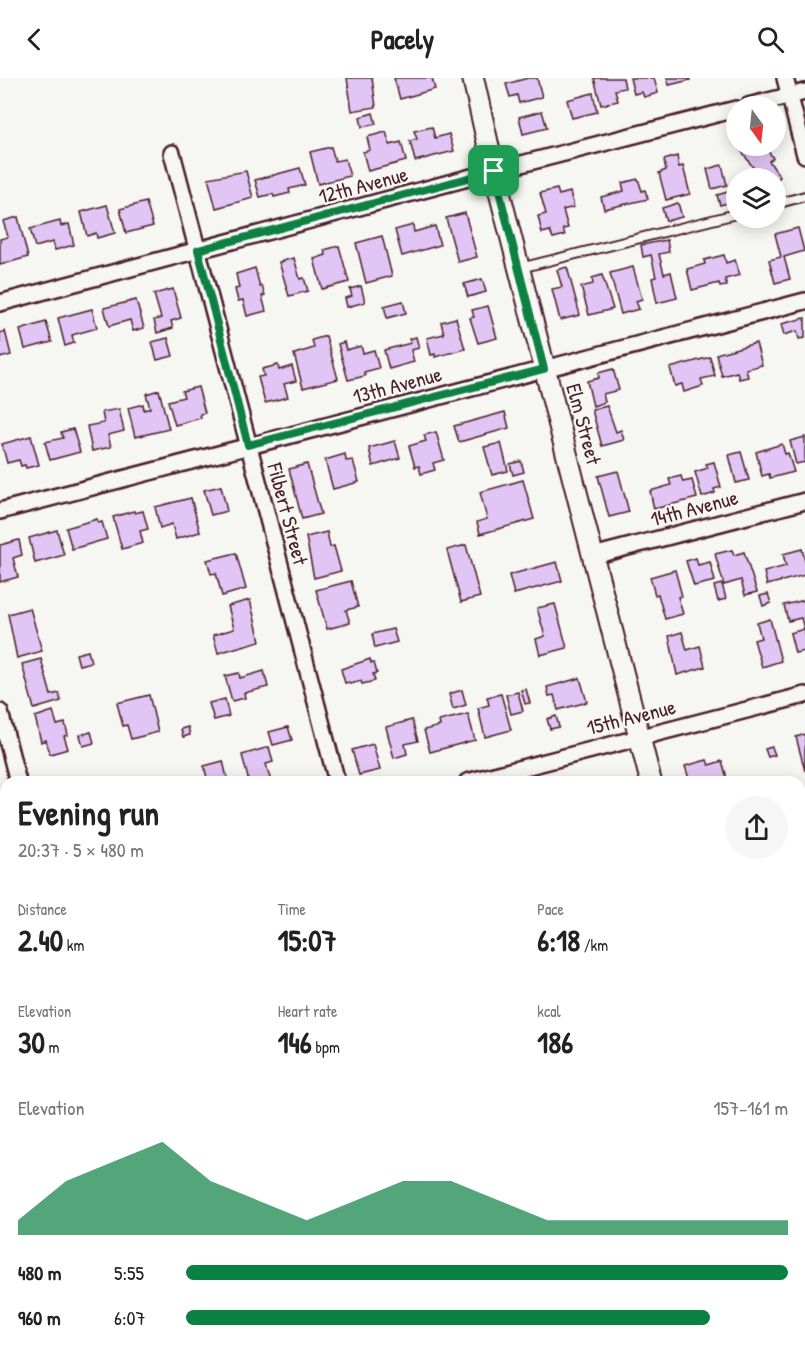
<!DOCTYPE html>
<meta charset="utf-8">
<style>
:root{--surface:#fff;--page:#f6f6f6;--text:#222;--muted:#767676;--accent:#0b8043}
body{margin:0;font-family:"Patrick Hand",sans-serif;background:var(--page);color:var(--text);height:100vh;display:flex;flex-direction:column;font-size:22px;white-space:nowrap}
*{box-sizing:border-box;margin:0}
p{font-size:20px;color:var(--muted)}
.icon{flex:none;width:33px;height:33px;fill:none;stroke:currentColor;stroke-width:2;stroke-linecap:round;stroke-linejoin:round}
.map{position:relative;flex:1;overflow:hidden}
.side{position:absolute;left:0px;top:698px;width:806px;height:578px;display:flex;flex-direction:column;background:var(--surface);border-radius:18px 18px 0 0;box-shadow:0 3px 15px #0003}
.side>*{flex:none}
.needle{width:39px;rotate:165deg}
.buttons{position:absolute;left:726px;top:18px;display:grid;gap:12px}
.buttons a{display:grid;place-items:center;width:60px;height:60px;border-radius:50%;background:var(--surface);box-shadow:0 3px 15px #0003;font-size:30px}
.pin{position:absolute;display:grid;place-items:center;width:51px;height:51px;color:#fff;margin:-26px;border-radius:12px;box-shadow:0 3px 9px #0006}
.round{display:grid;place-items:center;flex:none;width:63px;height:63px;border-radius:32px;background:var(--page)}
.head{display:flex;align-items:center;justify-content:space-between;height:102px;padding:0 18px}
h1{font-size:33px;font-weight:800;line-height:45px}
.metrics{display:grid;grid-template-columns:repeat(3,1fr);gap:9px;height:102px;padding:6px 18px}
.metrics div{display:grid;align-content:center}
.metrics b{font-size:30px;font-weight:800}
.metrics small{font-size:16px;font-weight:400}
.metrics p{font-size:16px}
.chart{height:168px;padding:12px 18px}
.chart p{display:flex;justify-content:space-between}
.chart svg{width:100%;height:108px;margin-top:6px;fill:var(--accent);opacity:.7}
ul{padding:0 18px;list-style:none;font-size:20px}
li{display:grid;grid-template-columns:96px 72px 1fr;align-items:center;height:45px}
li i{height:15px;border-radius:8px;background:var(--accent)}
header{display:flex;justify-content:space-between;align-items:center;height:78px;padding:0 18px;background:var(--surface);font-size:27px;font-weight:800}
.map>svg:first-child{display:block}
</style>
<header><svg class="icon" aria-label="back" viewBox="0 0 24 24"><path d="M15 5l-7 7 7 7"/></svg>Pacely<svg class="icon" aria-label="search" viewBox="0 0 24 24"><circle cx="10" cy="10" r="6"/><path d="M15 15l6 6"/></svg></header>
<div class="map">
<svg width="805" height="1274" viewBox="0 0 805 1274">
<rect width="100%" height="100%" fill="#f6f6f2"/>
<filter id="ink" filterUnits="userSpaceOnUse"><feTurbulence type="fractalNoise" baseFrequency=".0167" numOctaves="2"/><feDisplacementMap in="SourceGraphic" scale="12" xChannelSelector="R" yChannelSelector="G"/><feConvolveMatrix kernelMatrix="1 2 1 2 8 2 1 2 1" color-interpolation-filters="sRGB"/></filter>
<g filter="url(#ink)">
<g fill="#e1c5f4" stroke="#4a1f2b" stroke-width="1.5">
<path d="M347,0H372L376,29L352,33Z"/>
<path d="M394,0H432L435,11L400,21Z"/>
<path d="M528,0H537L542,19L519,25L517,17L510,19L506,6Z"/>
<path d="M594,0H623L625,10L615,12L618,23L601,27Z"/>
<path d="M630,0H654L658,15L644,19L642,14L634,16Z"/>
<path d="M667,0H689L690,2L669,7Z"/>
<path d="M593,15L597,34L572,40L567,22Z"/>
<path d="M542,33L547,50L523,56L519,39Z"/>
<path d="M373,35L376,46L362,49L360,39Z"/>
<path d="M432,49L435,60L449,56L454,73L415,83L410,63L417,61L414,53Z"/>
<path d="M386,54L390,67L401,64L406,83L368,93L363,74L370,72L367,59Z"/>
<path d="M738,68H773L768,73L773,80L769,83L780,99L776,103V100H758L755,96L757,95Z"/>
<path d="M331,69L335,83L345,81L350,98L318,106L310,74Z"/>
<path d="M677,78L679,89L683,88L690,116L666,122L659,95L666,92L664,82Z"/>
<path d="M722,87L727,107L712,111L707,91Z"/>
<path d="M300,90L305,107L289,111L290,115L274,119L273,116L260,119L255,102Z"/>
<path d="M246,93L253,120L216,130L208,100Z"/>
<path d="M638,101L642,113L645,112L648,121L604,131L601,119L624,113L622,105Z"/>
<path d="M557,111L559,117L570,114L574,129L563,132L568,150L563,151L565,157L553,160L550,153L542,155L538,138L546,136L540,115Z"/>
<path d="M728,114L731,124L720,127L717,117Z"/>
<path d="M146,124L153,148L126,155L120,131Z"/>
<path d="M678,125L682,139L666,143L662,130Z"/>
<path d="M107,127L115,155L97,160L96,155L87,158L81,134Z"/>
<path d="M465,135L477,179L458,184L446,140Z"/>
<path d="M18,139L28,179L0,187V161L8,159L3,143Z"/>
<path d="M60,143L61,148L69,146L74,167L55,172L53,164L35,169L30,151Z"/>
<path d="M413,147L414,154L435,148L440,167L402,178L395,152Z"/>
<path d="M798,150L804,173L784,179L790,201L775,205L769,182L781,179L775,156Z"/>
<path d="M382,158L392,198L366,205L356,165Z"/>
<path d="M667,162L669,174L659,176L664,196L671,194L677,220L657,225L652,200L656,199L651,177L643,179L641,167Z"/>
<path d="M339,168L349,204L322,211L314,181L326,177L324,172Z"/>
<path d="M724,177L726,185L735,182L740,197L725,201L727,208L720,209L719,205L692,212L687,191L705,186L704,182Z"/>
<path d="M294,180L300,201L304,200L308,213L289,218L279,184Z"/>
<path d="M567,189L580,237L560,242L552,211L562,209L557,192Z"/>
<path d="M633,189L642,221L636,223L639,231L621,236L610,195Z"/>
<path d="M255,190L260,209L262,208L265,217L262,218L266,233L247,238L243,222L238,223L235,211L239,210L236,196Z"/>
<path d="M602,197L613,231L589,237L581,209L593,206L592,200Z"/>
<path d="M482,201L486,214L468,219L464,206Z"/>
<path d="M361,208L365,224L347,229L345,220L352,218L350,211Z"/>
<path d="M173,211L181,240L171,243L173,250L157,255L154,242L161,240L154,216Z"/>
<path d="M136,222L144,250L133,253L130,242L109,248L104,230Z"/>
<path d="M403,223L406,235L387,240L384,228Z"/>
<path d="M488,228L497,260L478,265L470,240L474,239L472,232Z"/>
<path d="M92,231L97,250L72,257L74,265L65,268L58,240Z"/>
<path d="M456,240L465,271L435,279V276L431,277L427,260L444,256L441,244Z"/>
<path d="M805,240V260L799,261L797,253L784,257L781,246Z"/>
<path d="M46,244L52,264L25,271L20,252Z"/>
<path d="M5,253L11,277L0,280V255Z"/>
<path d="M326,258L338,301L303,310L294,276L314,270L312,262Z"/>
<path d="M416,259L419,270L411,272L414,284L389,291L384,272L411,265L409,261Z"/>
<path d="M168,260L173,278L157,282L152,264Z"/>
<path d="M344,264L346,272L361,268L363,275L374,272L379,290L364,294L365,298L348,302L338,266Z"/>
<path d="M756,265L762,287L746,291L748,299L739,301L737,294L722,298L716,276Z"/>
<path d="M710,279L715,298L701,301L703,308L684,314L682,306L675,308L670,290Z"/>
<path d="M278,287L279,292L292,288L296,303L284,306L288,319L265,325L258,299L264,298L262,291Z"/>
<path d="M613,291L619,312L603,316L605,324L593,328L587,303L599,300L598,295Z"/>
<path d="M198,309L205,335L200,336L201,340L175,347L168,323L184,319L182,313Z"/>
<path d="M159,312L169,351L135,359L128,330L143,326L144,332L150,330L146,316Z"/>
<path d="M607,328L616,354L621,352L624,362L602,368L592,332Z"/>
<path d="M119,331L124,353L108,357L111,369L92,373L87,348L104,345L102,334Z"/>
<path d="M505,334L509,350L459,364L454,348Z"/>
<path d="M73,351L80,374L50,382L45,364L63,360L61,354Z"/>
<path d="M436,354L444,382L433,385L435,392L421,396L419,388L415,389L409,368L426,363L424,357Z"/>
<path d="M31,358L39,387L26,390L25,387L21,388L19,382L7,385L2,366Z"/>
<path d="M805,359V386L804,384L796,386L790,363Z"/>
<path d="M395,363L400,380L373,388L369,370Z"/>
<path d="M501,365L508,393L492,397L484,369Z"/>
<path d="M782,366L785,376L788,375L794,394L770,400L769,396L762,398L756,374Z"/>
<path d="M741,374L749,402L736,405L729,377Z"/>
<path d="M345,376L346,383L353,382L359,404L333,411L325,382Z"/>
<path d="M521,383L524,394L513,397L510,386Z"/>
<path d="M714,384L721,409L714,411L715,415L702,419L695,394L708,390L706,386Z"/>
<path d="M307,386L321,436L302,441L289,391Z"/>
<path d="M618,393L629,434L609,439L598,398Z"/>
<path d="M681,398L683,404L692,402L697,420L654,431L650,413L671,407L669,401Z"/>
<path d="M523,402L534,441L480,456L477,444L487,441L480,414Z"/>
<path d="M221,408L227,433L211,437L204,412Z"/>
<path d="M191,420L200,454L176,461L172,446L160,450L155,429Z"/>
<path d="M134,433L135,435L143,433L148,451L140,453L143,465L122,471L113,439Z"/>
<path d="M97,441L98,445L102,444L107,461L72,471L66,450Z"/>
<path d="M57,452L64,477L35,485L29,460Z"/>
<path d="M327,454L330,469L334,468L341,493L314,500L306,459Z"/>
<path d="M19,462L22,477L13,480L18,499L0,504V467Z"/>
<path d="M466,467L480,519L461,524L447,472Z"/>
<path d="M802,471L805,483V497L767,507L764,494L786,488L783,476Z"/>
<path d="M732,472L734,477L744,474L757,514L745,517L741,502L724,507L715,476Z"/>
<path d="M236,475L246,511L222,518L216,495L211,496L207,482Z"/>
<path d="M696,480L698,487L710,484L715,503L694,508L686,483Z"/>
<path d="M557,484L562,503L514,516L509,497Z"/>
<path d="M675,492L682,518L678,519L683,536L665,541L658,516L655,517L650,499Z"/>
<path d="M351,503L358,529L346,532L350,545L327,551L316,512Z"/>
<path d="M722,506L726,521L718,523L714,508Z"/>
<path d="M768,516L771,525L763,528L760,518Z"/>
<path d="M250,522L260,563L218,575L213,557L234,551L228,528Z"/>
<path d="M805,522V573L795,575L790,555L804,551L801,540L788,543L784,527Z"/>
<path d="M555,526L567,570L540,577L536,561L545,558L537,530Z"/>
<path d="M30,530L42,573L17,580L8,536Z"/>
<path d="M770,541L781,583L762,589L754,562L761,560L757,545Z"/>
<path d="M393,551L397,564L375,570L372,556Z"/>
<path d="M682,554L687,572L700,568L705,589L677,597L669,558Z"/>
<path d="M88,573L91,584L79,587L76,576Z"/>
<path d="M41,581L51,617L59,615L61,623L34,631L22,586Z"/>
<path d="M370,581L371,585H374L377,595L373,596L375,603L362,606L361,603L350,606L349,604L345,605L341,591Z"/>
<path d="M264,593L268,609L244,615L245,620L232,623L225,598L239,595L240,600Z"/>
<path d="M580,600L587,624L558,632L554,617L549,618L547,609Z"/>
<path d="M526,611L530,625L525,626L521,612Z"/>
<path d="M462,612L466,627L453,631L449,616Z"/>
<path d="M518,614L523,633L511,636L506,617Z"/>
<path d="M501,616L511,652L485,659L478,630L489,627L487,619Z"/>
<path d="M149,617L158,654L131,661L127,647L123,648L117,625Z"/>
<path d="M225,621L229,638L214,642L209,625Z"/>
<path d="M53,633L57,647L65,645L68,657L64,658L68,671L50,676L46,662L41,664L35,639Z"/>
<path d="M468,636L475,662L430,674L424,652L440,648L439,643Z"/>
<path d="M556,638L559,649L550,651L547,641Z"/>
<path d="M412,642L418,663L405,666L407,676L394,680L386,649Z"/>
<path d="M188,649L190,657L183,659L181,651Z"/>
<path d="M288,649L292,662L273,667L269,654Z"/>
<path d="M91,654L94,665L83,668L80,657Z"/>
<path d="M805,656V693L796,659Z"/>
<path d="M373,666L380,692L359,697L352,672Z"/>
<path d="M269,669L273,684L266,686L271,704H249L242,677Z"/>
<path d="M772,669L775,677L768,679L765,671Z"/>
<path d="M707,682L709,687L722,683L727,700L720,704H709L708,700L690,704L685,688Z"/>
<path d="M223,683L228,704H208L204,688Z"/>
<path d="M804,733L805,772L801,773L800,734Z"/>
<path d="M805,847V871L800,872V848Z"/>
<path d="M6,854V876L0,877V855Z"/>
<path d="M800,994L804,1010L800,1011Z"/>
<path d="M805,1034V1109L800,1110L803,1123H805V1141L804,1137L800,1139V1035Z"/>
<path d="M6,1248V1261L1,1263L4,1274H0V1250Z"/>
<path d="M92,1269H125L126,1274H94Z"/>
<path d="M225,1269L227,1274H203L202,1270Z"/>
<path d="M414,1269H428L429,1274H415Z"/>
<path d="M509,1269H525L527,1274H510Z"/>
<path d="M563,1269H590L592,1274H564Z"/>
<path d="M602,1269H624L625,1273L610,1274L609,1269L602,1271Z"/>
</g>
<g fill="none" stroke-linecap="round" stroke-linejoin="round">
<defs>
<g id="service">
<path d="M776,126L805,118"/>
<path d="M520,190L736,136"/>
<path d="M800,719L805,718"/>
<path d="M800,908L805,907"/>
<path d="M800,1027L805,1026"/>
</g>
<g id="minor">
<path d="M785,0L805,77"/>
<path d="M748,28L805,14"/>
<path d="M172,75L337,704"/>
<path d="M0,225L494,93L736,31"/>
<path d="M0,433L805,223"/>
<path d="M593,478L805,423"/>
<path d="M0,634L18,704"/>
<path d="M467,704L805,617"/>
<path d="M800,814L805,813"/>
<path d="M0,824L6,822"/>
<path d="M164,1269L166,1274"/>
<path d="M479,1269L481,1274"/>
<path d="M751,1274L770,1269"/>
</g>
<g id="tertiary">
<path d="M473,0L494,93L651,704"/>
<path d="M797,1269L799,1274"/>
</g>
</defs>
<use href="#service" stroke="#4a1f2b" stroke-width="12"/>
<use href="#minor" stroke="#4a1f2b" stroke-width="20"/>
<use href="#tertiary" stroke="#4a1f2b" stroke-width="24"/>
<use href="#service" stroke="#f6f6f2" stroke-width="8"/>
<use href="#minor" stroke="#f6f6f2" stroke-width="15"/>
<use href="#tertiary" stroke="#f6f6f2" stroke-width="20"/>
</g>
</g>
<g fill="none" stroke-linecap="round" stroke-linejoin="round" filter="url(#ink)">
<defs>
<path id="route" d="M494,93L544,291L248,367L198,172Z"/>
</defs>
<use href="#route" stroke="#fff" stroke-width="12"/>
<use href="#route" stroke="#0b8043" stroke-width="8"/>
</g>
<g text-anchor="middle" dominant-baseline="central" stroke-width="4.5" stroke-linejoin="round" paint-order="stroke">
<g font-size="21" fill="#4a1f2b" stroke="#f6f6f2">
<text transform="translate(363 107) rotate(-15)">12th Avenue</text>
<text transform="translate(397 307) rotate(-15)">13th Avenue</text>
<text transform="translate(584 346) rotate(75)">Elm Street</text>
<text transform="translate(694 430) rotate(-15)">14th Avenue</text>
<text transform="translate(288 436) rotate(75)">Filbert Street</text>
<text transform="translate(631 639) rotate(-14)">15th Avenue</text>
</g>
</g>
</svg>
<div class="buttons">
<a><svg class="needle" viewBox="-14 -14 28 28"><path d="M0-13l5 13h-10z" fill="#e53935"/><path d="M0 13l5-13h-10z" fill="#767676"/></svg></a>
<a><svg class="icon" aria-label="layers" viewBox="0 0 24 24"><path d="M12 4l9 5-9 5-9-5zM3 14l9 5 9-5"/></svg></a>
</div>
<div class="pin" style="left:494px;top:93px;background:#1e9e55"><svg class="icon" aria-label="arrive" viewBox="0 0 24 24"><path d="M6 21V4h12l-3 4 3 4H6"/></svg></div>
<section class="side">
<div class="head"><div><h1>Evening run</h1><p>20:37 · 5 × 480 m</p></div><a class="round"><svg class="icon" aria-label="share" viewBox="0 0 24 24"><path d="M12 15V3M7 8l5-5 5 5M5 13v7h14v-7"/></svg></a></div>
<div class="metrics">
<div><p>Distance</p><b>2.40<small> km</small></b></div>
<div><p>Time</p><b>15:07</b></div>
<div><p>Pace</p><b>6:18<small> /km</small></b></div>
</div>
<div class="metrics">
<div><p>Elevation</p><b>30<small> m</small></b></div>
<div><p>Heart rate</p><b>146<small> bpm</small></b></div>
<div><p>kcal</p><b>186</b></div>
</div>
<div class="chart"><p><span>Elevation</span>157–161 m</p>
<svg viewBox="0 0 160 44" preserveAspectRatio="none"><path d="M0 44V38L10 22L20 14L30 6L40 22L50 30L60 38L70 30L80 22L90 22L100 30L110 38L120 38L130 38L140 38L150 38L160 38V44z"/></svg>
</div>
<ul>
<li><b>480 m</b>5:55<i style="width:100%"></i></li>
<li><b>960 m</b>6:07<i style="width:87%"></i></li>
</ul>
</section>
</div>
